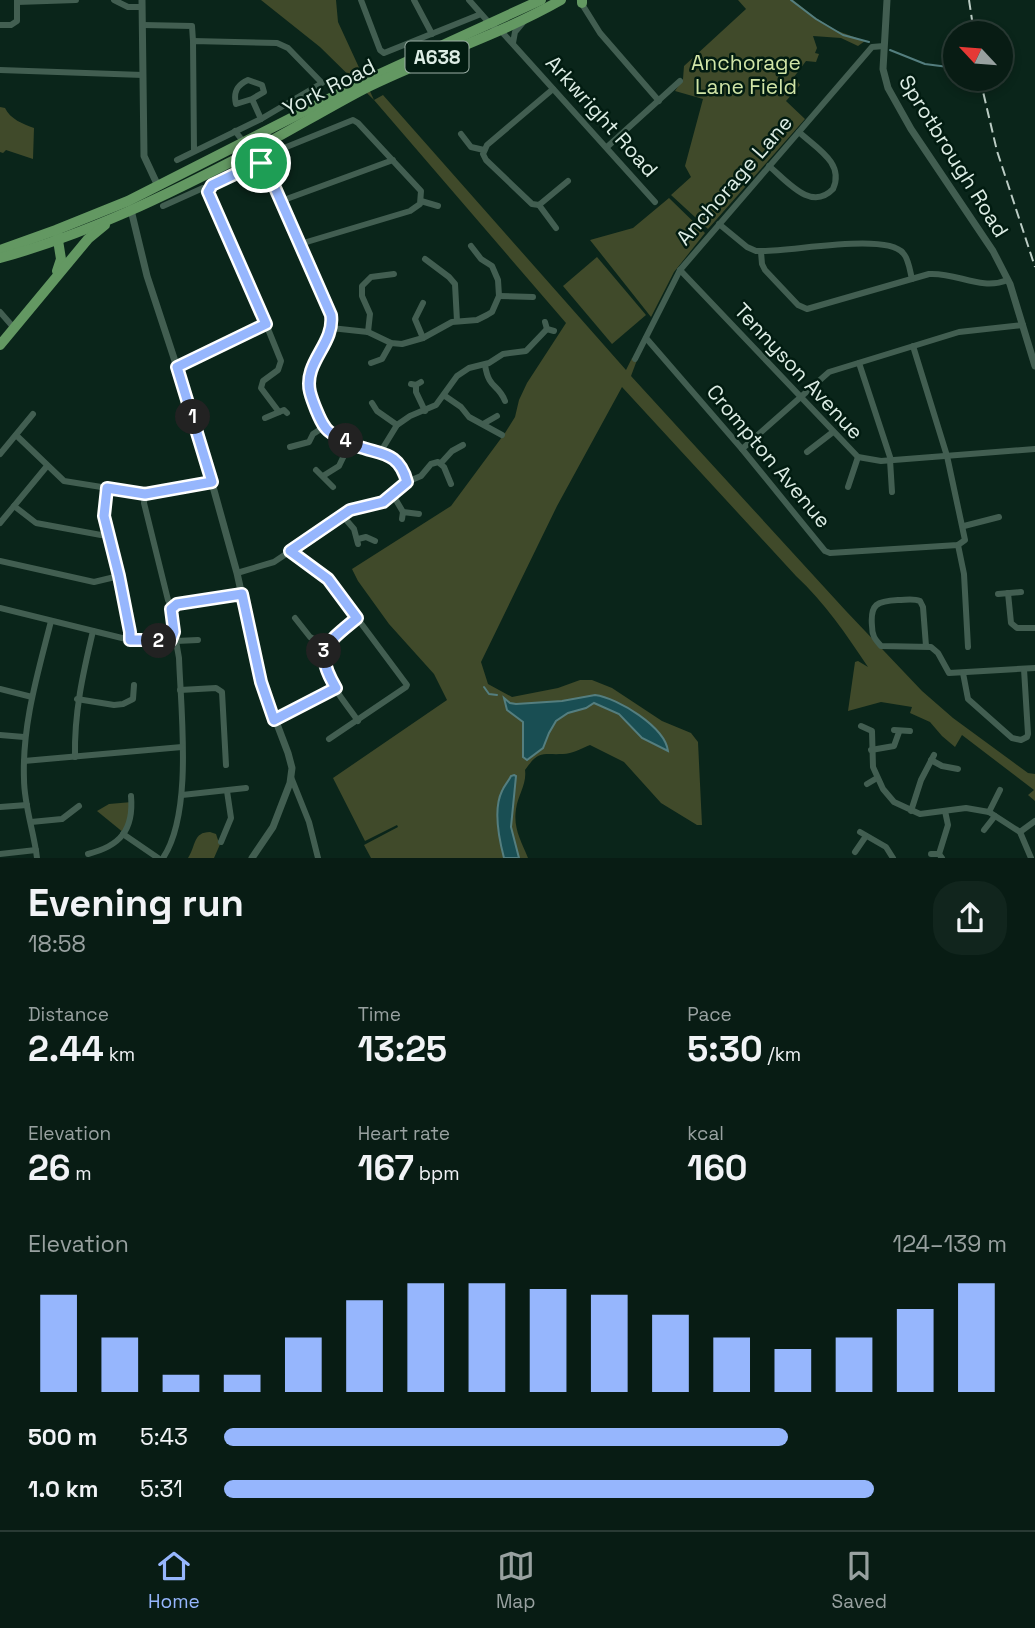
<!DOCTYPE html>
<meta charset="utf-8">
<style>
:root{--surface:#081c14;--page:#11251d;--text:#f1f3f6;--muted:#98a1a0;--line:#293a34;--accent:#96b6fd}
body{margin:0;font-family:"Space Grotesk",sans-serif;background:var(--page);color:var(--text);height:100vh;display:flex;flex-direction:column;font-size:26px;white-space:nowrap}
*{box-sizing:border-box;margin:0}
p{font-size:23px;color:var(--muted)}
.icon{flex:none;width:38px;height:38px;fill:none;stroke:currentColor;stroke-width:2;stroke-linecap:round;stroke-linejoin:round}
.map{position:relative;height:858px;overflow:hidden}
.drawer{display:flex;flex-direction:column;background:var(--surface);flex:1}
.drawer>*{flex:none}
.needle{width:46px;rotate:296deg}
.controls{position:absolute;left:943px;top:21px;display:grid;gap:14px}
.controls a{display:grid;place-items:center;width:70px;height:70px;border-radius:50%;background:var(--surface);box-shadow:0 4px 10px #0003,0 0 0 2px var(--line);font-size:35px}
.pin{position:absolute;display:grid;place-items:center;width:60px;height:60px;color:#fff;margin:-30px;border:4px solid #fff;border-radius:50%;box-shadow:0 2px 7px #0007}
.km{position:absolute;width:35px;height:35px;margin:-18px;border-radius:50%;background:#222;color:#fff;font-size:19px;line-height:35px;text-align:center}
.round{display:grid;place-items:center;flex:none;width:74px;height:74px;border-radius:28px;background:var(--page)}
.headline{display:flex;align-items:center;justify-content:space-between;height:119px;padding:0 28px}
h1{font-size:38px;font-weight:600;line-height:52px}
.metrics{display:grid;grid-template-columns:repeat(3,1fr);gap:10px;height:119px;padding:7px 28px}
.metrics div{display:grid;align-content:center}
.metrics b{font-size:35px;font-weight:600}
.metrics small{font-size:19px;font-weight:400}
.metrics p{font-size:19px}
.chart{height:196px;padding:14px 28px}
.chart p{display:flex;justify-content:space-between}
.chart svg{width:100%;height:126px;margin-top:7px;stroke:var(--accent);stroke-width:6}
ul{padding:0 28px;list-style:none;font-size:23px}
li{display:grid;grid-template-columns:112px 84px 1fr;align-items:center;height:52px}
li i{height:18px;border-radius:9px;background:var(--accent)}
.menu{display:flex;justify-content:space-around;align-items:center;height:98px;border-top:2px solid var(--line);background:var(--surface);font-size:19px;color:var(--muted)}
.menu a{display:grid;justify-items:center;gap:4px}
.menu .active{color:var(--accent)}
.map>svg:first-child{display:block}
</style>
<div class="map">
<svg width="1035" height="858" viewBox="0 0 1035 858">
<rect width="100%" height="100%" fill="#0a251a"/>
<g fill="#404a2a">
<path d="M261,0H336L338,22L374,100L383,95L626,370L632,358L637,360L631,376L846,611L922,691L953,718L1028,773L1035,774V801L1028,795L1034,790L962,735L955,747L942,736L930,722L910,713L912,707L881,702L848,711L855,662L858,661L868,667C846,634 825,603 796,576L622,387L557,506L481,662L488,684L512,697L558,688L580,680H592L612,688L662,721L691,733L698,742L702,825H697L661,803L624,762L590,745C582,748 572,754 563,754C542,755 539,750 525,770C527,784 518,795 516,809C513,828 521,841 528,858H371L364,845L398,827L397,825L365,841L333,778L447,700L434,674L389,624L358,581L352,569L451,506L505,433L515,417L519,400L527,383L566,323L374,100L320,47Z"/>
<path d="M738,0H793L813,16L835,30L865,41L858,46L841,38L813,36L817,48L815,53L819,54L816,62L806,61L794,77L800,85L786,101L805,119L708,229L671,195L691,177L685,166L703,99L675,91L683,79L684,66L746,9Z"/>
<path d="M0,107L5,108C10,119 23,124 34,128L33,159L6,150L3,153L0,152Z"/>
<path d="M669,198L705,233L674,272L651,317L590,240L633,228Z"/>
<path d="M597,257L646,315L612,344L563,286Z"/>
<path d="M132,802L124,833L97,811L109,804Z"/>
<path d="M210,832L216,834L218,840L221,842L214,858H188C196,846 193,832 210,832Z"/>
</g>
<g fill="#194e53" stroke="#547e7f" stroke-width="2">
<path d="M595,695C618,698 665,727 668,751L642,738L619,714L594,703L586,708L568,713L556,721L549,733L543,748L527,760L523,757V722L507,710L504,698L510,703L516,704L562,701Z"/>
<path d="M514,775L516,776L511,827L519,858H504C499,839 493,809 502,791C504,786 508,782 511,776Z"/>
</g>
<g fill="none" stroke-linecap="round" stroke-linejoin="round">
<g stroke="#547e7f" stroke-width="2">
<path d="M791,0L816,19L843,35L869,42"/>
<path d="M890,50L925,64L956,68"/>
<path d="M484,687L489,694L497,695"/>
</g>
<g stroke="#425e51" stroke-width="6">
<path d="M114,0L128,7H142"/>
<path d="M361,0L380,50L384,53L481,14"/>
<path d="M414,0L432,34"/>
<path d="M469,0L491,25L501,31L655,202"/>
<path d="M580,1L600,33L659,101"/>
<path d="M17,2L76,0"/>
<path d="M0,25H11L17,21V0"/>
<path d="M143,25L192,26L193,41"/>
<path d="M513,43L515,32L525,20"/>
<path d="M0,70L143,75"/>
<path d="M553,89L487,145L483,154L486,160L532,204L539,205L568,181"/>
<path d="M252,99L264,92L262,85L248,80C237,85 233,92 236,104L252,99L261,119"/>
<path d="M235,131L268,173L330,315C335,346 299,365 311,397C315,407 321,425 328,431C354,453 397,443 407,482"/>
<path d="M461,134L471,147L484,150"/>
<path d="M607,147L680,81"/>
<path d="M177,160L261,119L322,83L288,48L277,43L193,41L194,151"/>
<path d="M261,163L279,150L353,120L358,123L421,191L420,204L410,211L300,244"/>
<path d="M769,166C787,181 811,212 833,189C845,163 816,148 799,132"/>
<path d="M281,201L393,160"/>
<path d="M421,201L438,206"/>
<path d="M539,205L556,228"/>
<path d="M163,206L203,188H208L260,162"/>
<path d="M719,224L747,247L756,251C786,253 885,232 903,253C909,259 910,272 912,279"/>
<path d="M761,252L762,264L765,270L798,305L807,309L929,274C957,272 980,291 1008,280"/>
<path d="M425,259L449,277L455,284L457,321"/>
<path d="M680,270L858,457L881,461L1035,449"/>
<path d="M499,296L533,297"/>
<path d="M0,312L14,328"/>
<path d="M545,322L547,329L554,331"/>
<path d="M266,324L281,361L278,370L263,381L261,388L279,412"/>
<path d="M331,328L368,332L391,343L402,344L423,338L452,322L477,320L487,315L492,312L499,296L498,280L492,266L481,259L471,246"/>
<path d="M368,332L370,314L362,296V286L371,277L394,274"/>
<path d="M423,338L415,319L423,303"/>
<path d="M646,338L742,449L825,551L830,553L958,545L965,540L947,456L913,346"/>
<path d="M635,359L680,270L872,47L884,46"/>
<path d="M371,363L382,359L391,343"/>
<path d="M859,363L891,460"/>
<path d="M485,365C489,390 498,383 505,401"/>
<path d="M177,367L266,324L209,194L208,188"/>
<path d="M411,384L416,385L421,382"/>
<path d="M416,385V392L425,411"/>
<path d="M445,396L461,407L469,417L502,435"/>
<path d="M372,403L377,411L397,425"/>
<path d="M265,418L284,410L287,413"/>
<path d="M483,424L497,416"/>
<path d="M16,435L64,481L145,494L212,482"/>
<path d="M290,447L309,442L313,434L324,427"/>
<path d="M742,449L829,372L959,332L1023,325"/>
<path d="M381,451L397,425L410,416L436,405L457,376L469,368L489,363L503,354L526,351L547,329"/>
<path d="M807,452L833,432"/>
<path d="M0,454L33,414"/>
<path d="M890,460L892,492"/>
<path d="M441,463L452,451L463,445"/>
<path d="M316,470L333,487"/>
<path d="M323,476L339,466L350,443"/>
<path d="M848,487L858,457"/>
<path d="M107,488L104,516L119,576L130,632V640"/>
<path d="M145,494L144,503L168,600L172,607L173,638L176,641L179,658C181,713 193,813 163,858"/>
<path d="M393,495L403,512"/>
<path d="M14,506L36,523L101,535L108,533"/>
<path d="M342,515L354,529L358,544"/>
<path d="M402,519L403,512L419,514"/>
<path d="M0,523L47,466"/>
<path d="M964,526L999,517"/>
<path d="M358,539L366,537L375,541"/>
<path d="M958,545L964,574L968,647"/>
<path d="M291,551L328,579L407,685L406,687L329,739"/>
<path d="M0,561L94,582L119,576"/>
<path d="M237,573L274,562L350,511L382,502L407,482L421,476L431,464L438,462L444,467L451,484"/>
<path d="M1008,593L1011,623L1017,628H1035"/>
<path d="M998,594L1021,592"/>
<path d="M172,607L177,604L241,594"/>
<path d="M0,608L130,640L168,641L173,638"/>
<path d="M295,618L310,637L327,646"/>
<path d="M357,618C348,626 335,633 328,643C312,668 345,701 358,721"/>
<path d="M176,641L198,640"/>
<path d="M926,646L923,607L920,601C913,598 906,600 898,600C877,601 870,604 872,626C872,636 875,639 881,646L931,647L938,653L949,673L1035,668"/>
<path d="M963,673L968,699L1012,738L1021,740L1027,737L1028,734L1024,669"/>
<path d="M0,689L32,697"/>
<path d="M180,690L216,688L222,692L226,765"/>
<path d="M77,699L114,705L123,704L133,699L134,685"/>
<path d="M274,720L336,689"/>
<path d="M861,726L872,731L873,767L883,789L894,802L920,814L966,808L989,812L1020,832L1031,858"/>
<path d="M894,730L910,731"/>
<path d="M0,735L24,737"/>
<path d="M871,750L894,746L899,732"/>
<path d="M75,757C74,713 83,673 93,631"/>
<path d="M931,760L942,766L958,769"/>
<path d="M24,761L182,747"/>
<path d="M291,777L309,822L318,858"/>
<path d="M867,784L877,778"/>
<path d="M182,795L246,788"/>
<path d="M0,807L27,805"/>
<path d="M911,811L921,780L934,755"/>
<path d="M989,812L1000,790"/>
<path d="M31,822L62,819L79,806"/>
<path d="M984,830L995,816"/>
<path d="M860,832L886,847L893,858"/>
<path d="M1020,832L1035,821"/>
<path d="M123,834L158,858"/>
<path d="M221,842L231,818L227,791"/>
<path d="M855,852L866,836"/>
<path d="M0,854L36,850"/>
<path d="M88,854C120,846 134,830 131,796"/>
<path d="M931,854H939L942,858"/>
<path d="M939,854L948,825L945,811"/>
<path d="M37,858C34,832 24,805 24,779C22,724 38,673 51,621"/>
</g>
<g stroke="#425e51" stroke-width="7">
<path d="M142,0L144,156L158,186"/>
<path d="M887,0L883,69L888,88L911,129L993,251L1010,284L1035,366"/>
<path d="M131,210L147,276L195,422L237,573L261,682L288,753L292,768L290,783L273,827L252,858"/>
</g>
<g stroke="#639862" stroke-width="10">
<path d="M582,3V0"/>
<path d="M57,234L61,259L57,271"/>
<path d="M0,250L56,230L128,201L362,82L541,0"/>
<path d="M0,258C88,234 169,194 250,152C288,132 324,110 362,90C428,57 498,36 561,0"/>
<path d="M0,345L88,239L105,225"/>
</g>
<g stroke="#bbccc4" stroke-width="2" stroke-dasharray="10 5" stroke-linecap="butt">
<path d="M969,0L974,33"/>
<path d="M980,79L997,151L1035,267"/>
</g>
</g>
<g fill="none" stroke-linecap="round" stroke-linejoin="round">
<defs>
<path id="route" d="M260,162L272,181L331,315C335,344 303,362 310,392C312,400 320,421 325,427C328,432 333,434 338,437C344,440 351,444 357,446C381,455 399,451 407,482L383,502L350,510L290,551L328,579L357,618C327,643 313,650 336,688L274,720L261,682L242,594L177,604L171,609L174,632L171,640H130V632L119,576L104,516L107,488L145,494L212,482L177,367L266,324L208,192L212,185Z"/>
</defs>
<use href="#route" stroke="#fff" stroke-width="14"/>
<use href="#route" stroke="#96b6fd" stroke-width="9"/>
</g>
<g text-anchor="middle" dominant-baseline="central" stroke-width="5" stroke-linejoin="round" paint-order="stroke">
<rect fill="#021c11" stroke="#9baea5" stroke-width="2" x="405.5" y="41.5" width="63" height="31" rx="5"/>
<g font-size="19" font-weight="bold" fill="#ddede5">
<text x="437" y="57">A638</text>
</g>
<g font-size="21" fill="#d1e5a7" stroke="#021c11">
<text x="746" y="62">Anchorage<tspan x="746" dy="24">Lane Field</tspan></text>
</g>
<g font-size="21" fill="#ddede5" stroke="#021c11">
<text transform="translate(329 87) rotate(-27)">York Road</text>
<text transform="translate(602 116) rotate(48)">Arkwright Road</text>
<text transform="translate(954 156) rotate(58)">Sprotbrough Road</text>
<text transform="translate(734 180) rotate(-49)">Anchorage Lane</text>
<text transform="translate(799 371) rotate(47)">Tennyson Avenue</text>
<text transform="translate(769 456) rotate(50)">Crompton Avenue</text>
</g>
</g>
</svg>
<div class="controls">
<a><svg class="needle" viewBox="-14 -14 28 28"><path d="M0-13l5 13h-10z" fill="#e53935"/><path d="M0 13l5-13h-10z" fill="#98a1a0"/></svg></a>
</div>
<div class="pin" style="left:261px;top:163px;background:#1e9e55"><svg class="icon" aria-label="arrive" viewBox="0 0 24 24"><path d="M6 21V4h12l-3 4 3 4H6"/></svg></div>
<b class="km" style="left:193px;top:417px">1</b>
<b class="km" style="left:159px;top:641px">2</b>
<b class="km" style="left:324px;top:651px">3</b>
<b class="km" style="left:346px;top:441px">4</b>
</div>
<section class="drawer">
<div class="headline"><div><h1>Evening run</h1><p>18:58</p></div><a class="round"><svg class="icon" aria-label="share" viewBox="0 0 24 24"><path d="M12 15V3M7 8l5-5 5 5M5 13v7h14v-7"/></svg></a></div>
<div class="metrics">
<div><p>Distance</p><b>2.44<small> km</small></b></div>
<div><p>Time</p><b>13:25</b></div>
<div><p>Pace</p><b>5:30<small> /km</small></b></div>
</div>
<div class="metrics">
<div><p>Elevation</p><b>26<small> m</small></b></div>
<div><p>Heart rate</p><b>167<small> bpm</small></b></div>
<div><p>kcal</p><b>160</b></div>
</div>
<div class="chart"><p><span>Elevation</span>124–139 m</p>
<svg viewBox="0 0 160 44" preserveAspectRatio="none"><path d="M5 44V10M15 44V25M25 44V38M35 44V38M45 44V25M55 44V12M65 44V6M75 44V6M85 44V8M95 44V10M105 44V17M115 44V25M125 44V29M135 44V25M145 44V15M155 44V6"/></svg>
</div>
<ul>
<li><b>500 m</b>5:43<i style="width:72%"></i></li>
<li><b>1.0 km</b>5:31<i style="width:83%"></i></li>
</ul>
</section>
<nav class="menu">
<a class="active"><svg class="icon" aria-label="home" viewBox="0 0 24 24"><path d="M3 11l9-7 9 7M6 9v11h12V9"/></svg>Home</a>
<a><svg class="icon" aria-label="map" viewBox="0 0 24 24"><path d="M3 6l6-2 6 2 6-2v14l-6 2-6-2-6 2zM9 4v14M15 6v14"/></svg>Map</a>
<a><svg class="icon" aria-label="saved" viewBox="0 0 24 24"><path d="M7 4h10v16l-5-4-5 4z"/></svg>Saved</a>
</nav>
